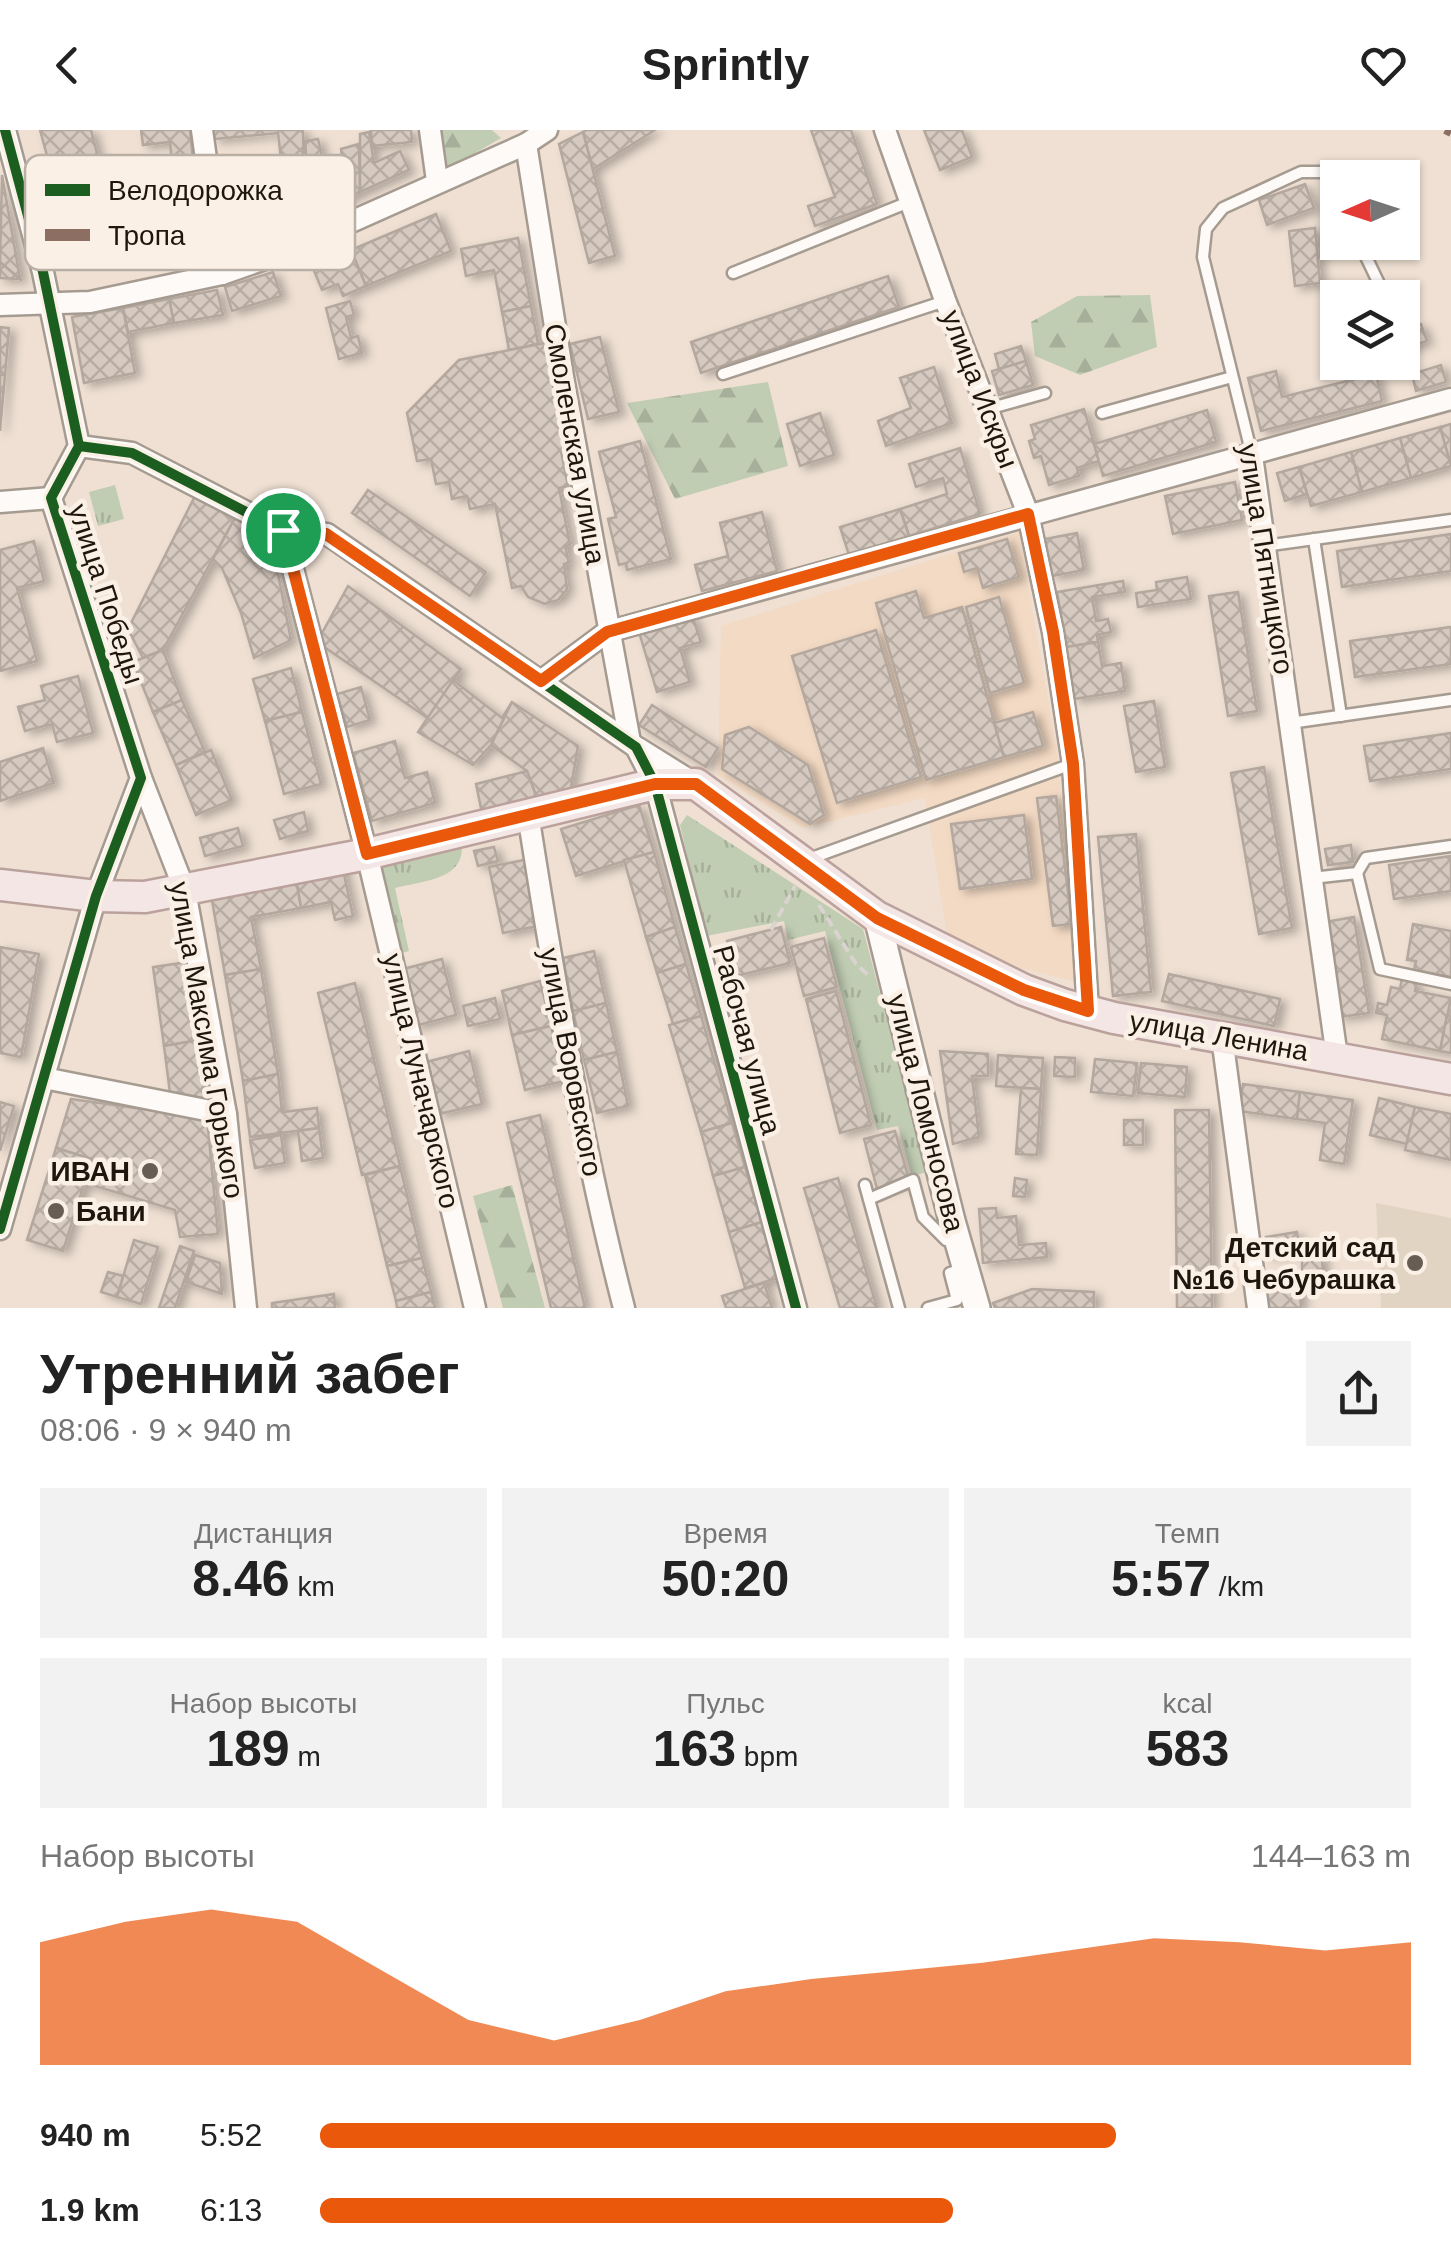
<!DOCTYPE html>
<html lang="ru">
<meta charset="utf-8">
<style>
:root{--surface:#fff;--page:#f2f2f2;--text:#222;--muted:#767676;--accent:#ea580c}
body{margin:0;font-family:Arial,sans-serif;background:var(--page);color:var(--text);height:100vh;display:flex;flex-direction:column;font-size:38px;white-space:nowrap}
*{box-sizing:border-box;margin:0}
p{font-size:32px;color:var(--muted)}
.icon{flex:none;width:55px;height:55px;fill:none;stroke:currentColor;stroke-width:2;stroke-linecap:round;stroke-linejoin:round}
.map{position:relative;height:1178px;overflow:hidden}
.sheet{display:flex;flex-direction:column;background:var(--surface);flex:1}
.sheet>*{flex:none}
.needle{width:65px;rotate:267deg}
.buttons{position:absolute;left:1320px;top:30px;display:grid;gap:20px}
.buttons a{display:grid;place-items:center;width:100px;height:100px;border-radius:0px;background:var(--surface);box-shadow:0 2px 8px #0004;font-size:50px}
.pin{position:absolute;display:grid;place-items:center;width:85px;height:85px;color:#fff;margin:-42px;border:5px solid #fff;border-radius:50%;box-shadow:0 2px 10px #0007}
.round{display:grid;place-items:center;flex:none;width:105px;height:105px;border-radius:0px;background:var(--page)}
.head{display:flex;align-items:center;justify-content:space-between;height:170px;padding:0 40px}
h1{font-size:55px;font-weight:800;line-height:75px}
.stats{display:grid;grid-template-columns:repeat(3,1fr);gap:15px;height:170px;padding:10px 40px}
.stats div{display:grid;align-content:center;border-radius:0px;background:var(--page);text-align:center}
.stats b{font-size:50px;font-weight:800}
.stats small{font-size:28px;font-weight:400}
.stats p{font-size:28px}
.chart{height:280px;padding:20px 40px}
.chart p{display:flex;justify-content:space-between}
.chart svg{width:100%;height:180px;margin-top:10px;fill:var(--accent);opacity:.7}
ul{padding:0 40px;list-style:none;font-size:32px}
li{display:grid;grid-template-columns:160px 120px 1fr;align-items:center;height:75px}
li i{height:25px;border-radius:12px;background:var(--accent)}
header{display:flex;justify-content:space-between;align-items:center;height:130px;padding:0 40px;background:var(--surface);font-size:45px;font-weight:800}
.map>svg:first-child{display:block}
</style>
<header><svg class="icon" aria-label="back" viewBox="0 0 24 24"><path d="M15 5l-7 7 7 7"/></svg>Sprintly<svg class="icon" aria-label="heart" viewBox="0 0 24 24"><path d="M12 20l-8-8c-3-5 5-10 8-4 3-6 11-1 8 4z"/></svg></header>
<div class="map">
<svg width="1451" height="1178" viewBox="0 0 1451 1178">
<defs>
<pattern id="grass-tufts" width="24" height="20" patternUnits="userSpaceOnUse" patternTransform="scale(2.5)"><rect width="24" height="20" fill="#c1cdb3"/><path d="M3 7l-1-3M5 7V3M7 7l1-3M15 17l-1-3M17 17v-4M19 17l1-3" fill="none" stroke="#a5af99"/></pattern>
<pattern id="forest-firs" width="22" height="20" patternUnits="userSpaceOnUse" patternTransform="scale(2.5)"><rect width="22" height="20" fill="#c1cdb3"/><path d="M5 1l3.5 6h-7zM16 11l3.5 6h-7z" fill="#a5af99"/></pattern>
<pattern id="building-cross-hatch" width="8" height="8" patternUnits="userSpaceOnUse" patternTransform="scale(2.5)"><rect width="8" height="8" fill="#d6c9c0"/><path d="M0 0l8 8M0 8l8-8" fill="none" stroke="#b7aca4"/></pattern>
<filter id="shadow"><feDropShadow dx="6" dy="3.5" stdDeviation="5" flood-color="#0004"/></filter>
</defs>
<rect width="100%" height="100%" fill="#efe0d3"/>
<path fill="#f3dac4" d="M1019,402L1058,627L1077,852L1012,836L947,805L925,668L803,698L718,645L721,496Z"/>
<path fill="#e1d4c3" d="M1376,1073L1451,1088V1178H1381Z"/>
<g fill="url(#grass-tufts)">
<path d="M115,355L124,389L98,396L89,362Z"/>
<path d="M687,685L863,799L927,1042L912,1046L898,996L877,1000L825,801L788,810L784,791L706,806L680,695Z"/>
<path d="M461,708C469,750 426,750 395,758L409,821L399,824L376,730Z"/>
</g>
<g fill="url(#forest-firs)">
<path d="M440,0H492L501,8L446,40Z"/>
<path d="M1150,165L1157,217L1080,245L1035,226L1031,192L1077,166Z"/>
<path d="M768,252L788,336L675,369L627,273Z"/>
<path d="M512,1055L545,1178H503L473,1066Z"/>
</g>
<g fill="url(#building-cross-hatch)" stroke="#b3a79e" stroke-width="2.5" filter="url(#shadow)">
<path d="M40,0H91L113,86L66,95Z"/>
<path d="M141,0H190L194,41L173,43L170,12L143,15Z"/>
<path d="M212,0H303L304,41L283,46L278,3L215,9Z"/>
<path d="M371,0H411L412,12L372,16Z"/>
<path d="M587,0H655L593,39L583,2Z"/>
<path d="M811,0H851L877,74L815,96L808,76L835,67Z"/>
<path d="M924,0H962L972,27L940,40Z"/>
<path d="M369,2L374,33L400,21L409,40L360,62V4Z"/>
<path d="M583,2L615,126L589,133L559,14Z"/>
<path d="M318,9L327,48L344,40L341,19L359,14L360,62L311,90L305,11Z"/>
<path d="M2,45L20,149L0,132Z"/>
<path d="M1305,54L1314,78L1267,95L1259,70Z"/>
<path d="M436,84L451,121L366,156L351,120Z"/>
<path d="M1315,98L1320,153L1295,156L1289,101Z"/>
<path d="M518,108L531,176L502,182L494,140L466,146L461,119Z"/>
<path d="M351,120L366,156L343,166L338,154L322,160L312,136Z"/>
<path d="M0,132L20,149L0,148Z"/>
<path d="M273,142L281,166L232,181L225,157Z"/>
<path d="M888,146L899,177L701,243L691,212Z"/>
<path d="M217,160L223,185L174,193L169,169Z"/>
<path d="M169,169L174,193L128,202L123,178Z"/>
<path d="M350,171L354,185L346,187L351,208L358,206L362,223L339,229L326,178Z"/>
<path d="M531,176L538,214L509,220L502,182Z"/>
<path d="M123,178L135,243L84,253L72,187Z"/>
<path d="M1421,194L1427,211L1406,218L1402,200Z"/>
<path d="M0,197L9,198L5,245H0Z"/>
<path d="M600,207L619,282L588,289L570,214Z"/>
<path d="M545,213L566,321L561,322L568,356L559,358L570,415L565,416L569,433L564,434L567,459L558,470L545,474L528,467L521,456L512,458L495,374L470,379L467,366L452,369L449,352L436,354L431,329L417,331L407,283L459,230Z"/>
<path d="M1021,216L1026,231L999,239L995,224Z"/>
<path d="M1026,231L1033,255L999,265L992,241Z"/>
<path d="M1441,235L1446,252L1416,261L1412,244Z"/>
<path d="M934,237L952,293L886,316L878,291L911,278L900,248Z"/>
<path d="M1276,241L1282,267L1376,244L1382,271L1261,301L1248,248Z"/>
<path d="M0,245H5L0,301Z"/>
<path d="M1084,279L1099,331L1077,338L1079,346L1049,355L1041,326L1034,328L1029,311L1035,309L1031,295Z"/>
<path d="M1207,280L1216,312L1103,346L1094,314Z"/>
<path d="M820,283L834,325L800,336L787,294Z"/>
<path d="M1451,294V336L1440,297Z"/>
<path d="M1440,297L1451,336L1411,348L1400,308Z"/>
<path d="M1400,308L1411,348L1362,362L1351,322Z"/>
<path d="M640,311L671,429L627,440L626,433L619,435L608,389L616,387L599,322Z"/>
<path d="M960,318L980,384L909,406L900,379L947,364L943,348L916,357L909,334Z"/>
<path d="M1351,322L1362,362L1311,376L1299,337Z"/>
<path d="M1299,337L1307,364L1285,371L1277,343Z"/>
<path d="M1235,352L1242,390L1173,404L1165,366Z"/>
<path d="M368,360L486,442L470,466L352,383Z"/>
<path d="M196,364L237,384L163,520L143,528L128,499Z"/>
<path d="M900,379L909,406L849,425L840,397Z"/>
<path d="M762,382L777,441L702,461L695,435L728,426L720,393Z"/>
<path d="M235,388L249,396L270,422L277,439L291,510L254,528L241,483L222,438L213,429Z"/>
<path d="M1077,403L1084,440L1052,446L1045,409Z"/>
<path d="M1451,404V441L1342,457L1337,421Z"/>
<path d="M1007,409L1019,447L983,458L977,438L964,442L959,423Z"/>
<path d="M34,411L44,451L17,458L37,531L0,541V420Z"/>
<path d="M1187,447L1191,469L1138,477L1136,463L1157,460L1156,452Z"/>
<path d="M1123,451L1125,462L1092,467L1096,491L1108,489L1111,502L1097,505L1098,512L1066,517L1057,462Z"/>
<path d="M348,456L461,539L429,589L317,512Z"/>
<path d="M916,461L924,488L962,477L1004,627L926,650L876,473Z"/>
<path d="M1238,462L1257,581L1228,586L1209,466Z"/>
<path d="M999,467L1024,553L990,563L966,477Z"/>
<path d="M692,485L701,512L680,518L690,552L657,562L639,502Z"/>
<path d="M1451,497V534L1355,547L1350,511Z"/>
<path d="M876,500L921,647L837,673L792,526Z"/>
<path d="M1098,512L1102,536L1121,533L1125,561L1074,569L1066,517Z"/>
<path d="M163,520L182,570L153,582L133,532Z"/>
<path d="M291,538L302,582L265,591L253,549Z"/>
<path d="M78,546L93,603L57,612L52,594L25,601L18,577L45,570L41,556Z"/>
<path d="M453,550L502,588L512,572L491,615L473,635L418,602Z"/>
<path d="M361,557L370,590L347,597L337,564Z"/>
<path d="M182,570L205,622L176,635L153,582Z"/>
<path d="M1154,571L1165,637L1136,642L1124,576Z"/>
<path d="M512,572L578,616L570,663L539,674L527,641L491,615Z"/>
<path d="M652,575L718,618L706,637L639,595Z"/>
<path d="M302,582L321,654L284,664L265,591Z"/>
<path d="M1033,582L1043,616L1004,627L994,593Z"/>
<path d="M749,597L808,635L824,685L810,694L722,639L725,605Z"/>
<path d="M1451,603V639L1370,651L1364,616Z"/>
<path d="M395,611L405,648L427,642L435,673L372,691L353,623Z"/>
<path d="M43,618L54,653L0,671V632Z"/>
<path d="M211,620L232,670L196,685L176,635Z"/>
<path d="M1264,637L1292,798L1259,804L1231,643Z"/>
<path d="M527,641L539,674L483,688L476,654Z"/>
<path d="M1056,666L1072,794L1053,796L1037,668Z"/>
<path d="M639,675L654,722L576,746L561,699Z"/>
<path d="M304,682L308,701L280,709L274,690Z"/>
<path d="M1024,685L1032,749L960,759L951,694Z"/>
<path d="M238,698L243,716L205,726L200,708Z"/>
<path d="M1136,704L1151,862L1113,866L1098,707Z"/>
<path d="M1351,715L1353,732L1328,735L1325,719Z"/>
<path d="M494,717L498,731L478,736L474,721Z"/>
<path d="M654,722L675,797L646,807L624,730Z"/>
<path d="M1451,726V761L1394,769L1389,735Z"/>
<path d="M524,730L538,796L503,803L489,737Z"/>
<path d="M342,735L353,786L335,790L331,772L301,778L295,744Z"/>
<path d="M295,744L301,778L251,787L261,839L225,845L210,759Z"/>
<path d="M1354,787L1369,883L1339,887L1325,792Z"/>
<path d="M1413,794L1451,801V847L1414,840L1416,831L1407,830Z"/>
<path d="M675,797L686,834L657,843L646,807Z"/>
<path d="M781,797L790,833L736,846L727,811Z"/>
<path d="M824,808L837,857L804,866L791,817Z"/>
<path d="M0,817L39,824L21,927L0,923Z"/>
<path d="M594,821L606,873L573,881L563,828Z"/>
<path d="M442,829L456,885L415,896L403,839Z"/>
<path d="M188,832L199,910L164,916L153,837Z"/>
<path d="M686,834L701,886L673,894L657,843Z"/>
<path d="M261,839L278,944L243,951L225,845Z"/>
<path d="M1169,844L1280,869L1274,896L1162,871Z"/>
<path d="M1402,848L1417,851L1415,861L1451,868L1440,921L1382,909L1387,885L1376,883L1378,873L1387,875L1391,857L1400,859Z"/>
<path d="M540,851L551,896L512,905L502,861Z"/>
<path d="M355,853L400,1036L362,1045L318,863Z"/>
<path d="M836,861L871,995L840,1003L806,869Z"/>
<path d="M495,868L500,889L468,896L463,876Z"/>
<path d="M606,873L617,922L584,930L573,881Z"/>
<path d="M1447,885L1451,886V923L1440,921Z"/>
<path d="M701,886L732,993L701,1002L669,895Z"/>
<path d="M551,896L564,951L525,960L512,905Z"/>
<path d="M199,910L208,979L170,963L164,916Z"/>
<path d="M469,921L482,974L439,984L426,932Z"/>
<path d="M940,921L988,924V946H972L979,1007L953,1014Z"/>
<path d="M617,922L628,976L597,983L584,930Z"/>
<path d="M998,925L1043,928L1041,959L996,956Z"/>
<path d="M1055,927L1075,928V947L1054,946Z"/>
<path d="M1095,929L1137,933L1133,966L1091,962Z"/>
<path d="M1141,933L1187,937L1185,967L1138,963Z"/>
<path d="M278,944L282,982L317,978L319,998L250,1007L243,951Z"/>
<path d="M1243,954L1300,962L1297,989L1239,981Z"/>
<path d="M1021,958L1041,959L1037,1025L1016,1024Z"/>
<path d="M1300,962L1353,970L1344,1034L1320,1030L1325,993L1297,989Z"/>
<path d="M1379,968L1415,977L1407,1014L1370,1005Z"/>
<path d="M71,969L207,988L218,1104L180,1107L175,1080L85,1053L92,1029L56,1018Z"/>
<path d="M0,972L14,976L0,1021Z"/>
<path d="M1415,977L1451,984V1030L1405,1020Z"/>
<path d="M1175,980H1209L1212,1178H1177Z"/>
<path d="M540,985L585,1178H551L507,993Z"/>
<rect x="1124" y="990" width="19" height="25"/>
<path d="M732,993L745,1037L713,1046L701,1002Z"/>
<path d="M319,998L323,1028L302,1031L298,1001Z"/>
<path d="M895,1001L909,1050L877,1059L864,1009Z"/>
<path d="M281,1005L285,1033L255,1038L250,1010Z"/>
<path d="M56,1018L92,1029L63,1121L27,1110Z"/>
<path d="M400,1036L422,1128L387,1136L365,1045Z"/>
<path d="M745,1037L762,1092L729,1102L713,1046Z"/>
<path d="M838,1048L877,1178H840L804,1058Z"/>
<path d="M1015,1048L1027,1050L1025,1067L1013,1066Z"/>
<path d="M996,1078L997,1088L1016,1086L1019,1115L1046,1113L1047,1127L983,1133L979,1079Z"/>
<path d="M762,1092L778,1148L745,1158L729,1102Z"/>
<path d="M1297,1102L1300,1120L1269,1125L1266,1107Z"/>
<path d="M134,1110L158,1117L141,1174L117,1167Z"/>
<path d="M180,1116L194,1121L175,1178H159Z"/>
<path d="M195,1125L220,1133L222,1164L186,1152Z"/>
<path d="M1302,1125H1322L1323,1144H1302Z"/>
<path d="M422,1128L431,1162L396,1171L387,1136Z"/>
<path d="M108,1142L123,1146L117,1167L101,1162Z"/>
<path d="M1299,1148L1301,1178H1266L1264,1150Z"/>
<path d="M764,1153L772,1178H726L722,1166Z"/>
<path d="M1032,1159L1094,1162V1178H995L993,1173Z"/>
<path d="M431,1162L435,1178H397L396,1171Z"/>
<path d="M334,1164L335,1178H272V1173Z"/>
</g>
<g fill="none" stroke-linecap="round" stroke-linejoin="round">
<defs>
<g id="service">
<path d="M1359,112L1382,160"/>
<path d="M733,143L909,72"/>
<path d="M723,244L945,171"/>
<path d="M988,279L1045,263"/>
<path d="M1102,283L1232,247"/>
<path d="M1252,325L1203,127L1206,99L1223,78L1301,42H1325L1338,69"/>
<path d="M1314,409L1341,586"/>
<path d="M1265,416L1451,390"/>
<path d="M1290,593L1451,570"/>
<path d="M806,730L1072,634"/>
<path d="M1357,743L1380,839L1451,854"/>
<path d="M1312,748L1357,743L1366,728L1451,716"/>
<path d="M865,1055L899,1178"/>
<path d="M869,1069L913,1050L923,1087L946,1110L951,1108"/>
<path d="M928,1178L957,1170L950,1143L965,1138"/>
</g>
<g id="minor">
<path d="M202,0L222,144"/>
<path d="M430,0L437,51"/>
<path d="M885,0L945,170L1028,384L1053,502L1073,634L1088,881"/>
<path d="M526,14L564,253L630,612"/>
<path d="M0,175L90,172L222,144L279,124L526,14L547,0"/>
<path d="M79,316L132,323L283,401L327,404L636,617L655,654L796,1178"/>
<path d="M1252,326L1337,927"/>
<path d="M0,372L51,368"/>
<path d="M283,401L367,724L475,1178"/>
<path d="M541,551L607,502L1451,269"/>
<path d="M638,618L694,653"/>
<path d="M141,648L185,761L226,984L246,1178"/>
<path d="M528,684C554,850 582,1015 624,1178"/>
<path d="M1222,907L1258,1178"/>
<path d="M44,948L226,984"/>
<path d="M0,1099L96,766L141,648L51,368L79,316L43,142L5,0"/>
</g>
<path id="tertiary" d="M877,787L952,1091L977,1178"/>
<path id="primary" d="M0,755L96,766L145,767L367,724L655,654H696L877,787L1024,860L1065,875L1114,888L1451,949"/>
</defs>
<use href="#service" stroke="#a69b90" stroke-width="15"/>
<use href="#minor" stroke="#a69b90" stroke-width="25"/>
<use href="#tertiary" stroke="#a69b90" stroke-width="30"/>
<use href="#primary" stroke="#bba19c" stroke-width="35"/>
<g stroke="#d9d4d0" stroke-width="4" stroke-dasharray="10 5" stroke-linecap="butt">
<path d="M819,775L856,834L868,845"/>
<path d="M771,800L795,756"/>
</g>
<use href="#service" stroke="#fdfaf8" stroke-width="10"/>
<use href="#minor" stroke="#fdfaf8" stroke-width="20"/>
<use href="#tertiary" stroke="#fdfaf8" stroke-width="25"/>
<use href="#primary" stroke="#f3e6e5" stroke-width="30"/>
<path stroke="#8d6e63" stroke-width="8" stroke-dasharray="15 8" stroke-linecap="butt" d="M1445,0L1451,3"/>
<defs>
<g id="cycleway">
<path d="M79,316L132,323L283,401L327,404L636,617L655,654L796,1178"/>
<path d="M0,1099L96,766L141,648L51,368L79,316L43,142L5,0"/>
</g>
</defs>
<use href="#cycleway" stroke="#fbf0e6" stroke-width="16"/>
<use href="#cycleway" stroke="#1b5e20" stroke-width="10"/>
</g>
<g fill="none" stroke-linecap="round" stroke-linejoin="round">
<defs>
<path id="route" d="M1028,384L1053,502L1073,634L1088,881L1024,860L877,788L696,654H655L367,724L283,400L326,404L541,551L607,502Z"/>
</defs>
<use href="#route" stroke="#fff" stroke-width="20"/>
<use href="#route" stroke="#ea580c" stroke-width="12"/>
</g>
<g fill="#685d52" stroke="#fbf0e6" stroke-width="4">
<circle cx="150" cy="1041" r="10"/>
<circle cx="56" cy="1081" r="10"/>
<circle cx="1415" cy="1133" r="10"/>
</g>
<g text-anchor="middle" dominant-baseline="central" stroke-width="9" stroke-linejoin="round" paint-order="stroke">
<g font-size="28" fill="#1f160d" stroke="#fbf0e6">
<text transform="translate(980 259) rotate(69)">улица Искры</text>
<text transform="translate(575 314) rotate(80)">Смоленская улица</text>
<text transform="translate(1266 429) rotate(81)">улица Пятницкого</text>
<text transform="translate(106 464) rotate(72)">улица Победы</text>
<text transform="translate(1219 906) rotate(10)">улица Ленина</text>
<text transform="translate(207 910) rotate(80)">улица Максима Горького</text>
<text transform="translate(747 910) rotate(75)">Рабочая улица</text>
<text transform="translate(571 932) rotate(79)">улица Воровского</text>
<text transform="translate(421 951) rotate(77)">улица Луначарского</text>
<text transform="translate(926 983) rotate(76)">улица Ломоносова</text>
</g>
<g font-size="28" font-weight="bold" fill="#1f160d" stroke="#fbf0e6" text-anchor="end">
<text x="130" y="1041">ИВАН</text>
<text x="76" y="1081" text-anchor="start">Бани</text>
<text x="1395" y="1117">Детский сад<tspan x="1395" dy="32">№16 Чебурашка</tspan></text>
</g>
</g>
<rect x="25" y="25" width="330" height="115" rx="15" fill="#fbf0e6" stroke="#b9afa5" stroke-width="2.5"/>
<rect x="45" y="54" width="45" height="12" fill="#1b5e20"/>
<rect x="45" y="99" width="45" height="12" fill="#8d6e63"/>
<g font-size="28" fill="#1f160d">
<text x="108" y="70">Велодорожка</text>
<text x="108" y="115">Тропа</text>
</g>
</svg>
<div class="buttons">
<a><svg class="needle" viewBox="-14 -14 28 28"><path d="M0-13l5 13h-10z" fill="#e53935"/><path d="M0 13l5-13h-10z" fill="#767676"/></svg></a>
<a><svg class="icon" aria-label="layers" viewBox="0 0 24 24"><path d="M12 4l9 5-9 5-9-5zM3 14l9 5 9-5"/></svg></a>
</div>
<div class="pin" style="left:283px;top:400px;background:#1e9e55"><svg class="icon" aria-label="arrive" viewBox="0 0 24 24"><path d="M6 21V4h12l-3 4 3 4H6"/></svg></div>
</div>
<section class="sheet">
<div class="head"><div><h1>Утренний забег</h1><p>08:06 · 9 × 940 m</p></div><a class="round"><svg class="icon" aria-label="share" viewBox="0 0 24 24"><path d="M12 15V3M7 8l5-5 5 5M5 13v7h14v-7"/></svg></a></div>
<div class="stats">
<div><p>Дистанция</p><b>8.46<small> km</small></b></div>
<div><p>Время</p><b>50:20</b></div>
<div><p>Темп</p><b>5:57<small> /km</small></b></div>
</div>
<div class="stats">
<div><p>Набор высоты</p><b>189<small> m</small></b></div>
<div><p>Пульс</p><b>163<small> bpm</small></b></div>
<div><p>kcal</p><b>583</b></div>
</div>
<div class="chart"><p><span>Набор высоты</span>144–163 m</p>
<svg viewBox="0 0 160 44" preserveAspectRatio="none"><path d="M0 44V14L10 9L20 6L30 9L40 21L50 33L60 38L70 33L80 26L90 23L100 21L110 19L120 16L130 13L140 14L150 16L160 14V44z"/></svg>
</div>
<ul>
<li><b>940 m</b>5:52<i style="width:73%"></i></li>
<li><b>1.9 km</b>6:13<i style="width:58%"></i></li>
</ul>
</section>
